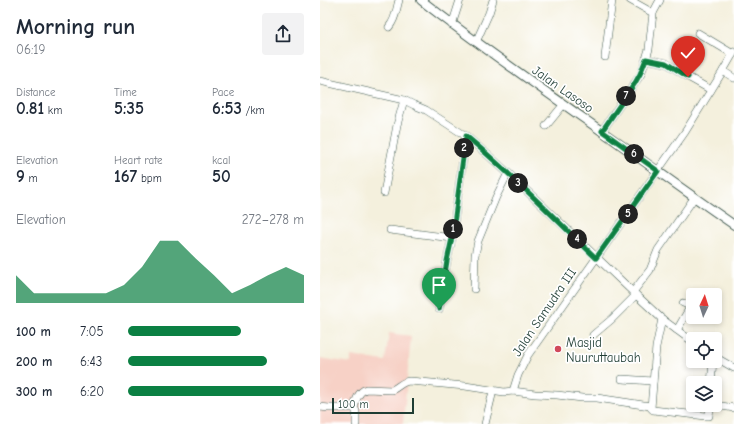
<!DOCTYPE html>
<meta charset="utf-8">
<style>
:root{--surface:#fff;--page:#f2f2f3;--text:#1f2937;--muted:#747a83;--accent:#0b8043}
body{margin:0;font-family:"Comic Neue",sans-serif;background:var(--page);color:var(--text);height:100vh;display:flex;flex-direction:column;font-size:15px;white-space:nowrap}
*{box-sizing:border-box;margin:0}
p{font-size:13px;color:var(--muted)}
.icon{flex:none;width:22px;height:22px;fill:none;stroke:currentColor;stroke-width:2;stroke-linecap:round;stroke-linejoin:round}
.map{position:relative;flex:1;overflow:hidden}
.drawer{display:flex;flex-direction:column;background:var(--surface);width:320px}
.drawer>*{flex:none}
.needle{width:26px;rotate:4deg}
.tools{position:absolute;left:366px;top:288px;display:grid;gap:8px}
.tools a{display:grid;place-items:center;width:36px;height:36px;border-radius:4px;background:var(--surface);box-shadow:0 2px 6px #0003;font-size:20px}
.scale{position:absolute;left:12px;bottom:10px;width:82px;box-sizing:border-box;padding-left:4px;border:2px solid #1f3d34;border-top:0;font-size:11px;line-height:14px;white-space:nowrap;color:#1f3d34;-webkit-text-stroke:3px #fff;paint-order:stroke}
.pin{position:absolute;display:grid;place-items:center;width:34px;height:34px;color:#fff;margin:-41px -17px;border-radius:50% 50% 50% 0;rotate:-45deg;box-shadow:0 0 4px #0007}
.pin .icon{rotate:45deg}
.km{position:absolute;width:20px;height:20px;margin:-10px;border-radius:50%;background:#222;color:#fff;font-size:11px;line-height:20px;text-align:center}
.round{display:grid;place-items:center;flex:none;width:42px;height:42px;border-radius:4px;background:var(--page)}
.head{display:flex;align-items:center;justify-content:space-between;height:68px;padding:0 16px}
h1{font-size:22px;font-weight:600;line-height:30px}
.metrics{display:grid;grid-template-columns:repeat(3,1fr);gap:6px;height:68px;padding:4px 16px}
.metrics div{display:grid;align-content:center}
.metrics b{font-size:17px;font-weight:600}
.metrics small{font-size:11px;font-weight:400}
.metrics p{font-size:11px}
.chart{height:112px;padding:8px 16px}
.chart p{display:flex;justify-content:space-between}
.chart svg{width:100%;height:72px;margin-top:4px;fill:var(--accent);opacity:.7}
ul{padding:0 16px;list-style:none;font-size:13px}
li{display:grid;grid-template-columns:64px 48px 1fr;align-items:center;height:30px}
li i{height:10px;border-radius:5px;background:var(--accent)}
main{display:flex;flex:1;min-height:0}
.map>svg:first-child{display:block}
</style>
<main>
<section class="drawer">
<div class="head"><div><h1>Morning run</h1><p>06:19</p></div><a class="round"><svg class="icon" aria-label="share" viewBox="0 0 24 24"><path d="M12 15V3M7 8l5-5 5 5M5 13v7h14v-7"/></svg></a></div>
<div class="metrics">
<div><p>Distance</p><b>0.81<small> km</small></b></div>
<div><p>Time</p><b>5:35</b></div>
<div><p>Pace</p><b>6:53<small> /km</small></b></div>
</div>
<div class="metrics">
<div><p>Elevation</p><b>9<small> m</small></b></div>
<div><p>Heart rate</p><b>167<small> bpm</small></b></div>
<div><p>kcal</p><b>50</b></div>
</div>
<div class="chart"><p><span>Elevation</span>272–278 m</p>
<svg viewBox="0 0 160 44" preserveAspectRatio="none"><path d="M0 44V27L10 38L20 38L30 38L40 38L50 38L60 33L70 22L80 6L90 6L100 17L110 27L120 38L130 33L140 27L150 22L160 27V44z"/></svg>
</div>
<ul>
<li><b>100 m</b>7:05<i style="width:64%"></i></li>
<li><b>200 m</b>6:43<i style="width:79%"></i></li>
<li><b>300 m</b>6:20<i style="width:100%"></i></li>
</ul>
</section>
<div class="map">
<svg width="414" height="424" viewBox="0 0 414 424">
<rect width="100%" height="100%" fill="#fff"/>
<filter id="ink" filterUnits="userSpaceOnUse"><feTurbulence type="fractalNoise" baseFrequency=".025" numOctaves="2"/><feDisplacementMap in="SourceGraphic" scale="8" xChannelSelector="R" yChannelSelector="G"/><feConvolveMatrix kernelMatrix="1 2 1 2 8 2 1 2 1" color-interpolation-filters="sRGB"/></filter>
<filter id="wash" filterUnits="userSpaceOnUse"><feTurbulence type="fractalNoise" baseFrequency=".012" numOctaves="4" result="noise"/><feDisplacementMap in="SourceGraphic" scale="16" xChannelSelector="R" yChannelSelector="G"/><feGaussianBlur stdDeviation="0.9" result="paint"/><feColorMatrix in="noise" values="0 0 0 0 0 0 0 0 0 0 0 0 0 0 0 0 0 1.4 0 .05"/><feComposite in="paint" operator="in"/></filter>
<g filter="url(#wash)">
<rect width="100%" height="100%" fill="#f4f0dd"/>
<path fill="#f7d1c6" d="M69,333L91,336L83,424H0V358L31,363V356L65,361Z"/>
</g>
<g filter="url(#ink)">
<g fill="none" stroke-linecap="round" stroke-linejoin="round">
<defs>
<g id="minor">
<path d="M310,0L333,13"/>
<path d="M132,25L140,0"/>
<path d="M69,27C76,19 76,10 79,0"/>
<path d="M378,33L413,54"/>
<path d="M156,42L169,13L173,0"/>
<path d="M285,57L292,0"/>
<path d="M326,59L346,63L368,77L391,90"/>
<path d="M403,71L414,78"/>
<path d="M0,81L84,100L94,105L106,110L146,136L169,156L188,173L313,292L342,319L373,342"/>
<path d="M226,126L244,104"/>
<path d="M282,131L321,74L326,59L329,49L333,13L340,0"/>
<path d="M64,193L77,125L84,100"/>
<path d="M70,230L132,238"/>
<path d="M154,289L155,255L158,241L176,197L188,173"/>
<path d="M313,292L330,270L338,250L374,198"/>
<path d="M119,309L127,261L132,238L146,136"/>
<path d="M342,319L336,347L331,408L333,410L386,416H389L390,408L393,405"/>
<path d="M357,330L369,309L368,305L363,303"/>
<path d="M273,335L292,319L316,295"/>
<path d="M395,357L414,368"/>
<path d="M302,379L333,381"/>
<path d="M391,383L393,361"/>
<path d="M193,391L198,375L208,355L365,132L403,71L414,52"/>
<path d="M395,405L414,408"/>
<path d="M0,407L9,408H34L36,411V424"/>
<path d="M34,408C36,400 38,392 46,389L72,390C79,387 82,381 90,381L145,386L184,392L193,391L215,394L237,395L262,398H277L330,406"/>
<path d="M165,424L173,391"/>
</g>
<path id="tertiary" d="M101,0C153,41 208,79 263,118C313,153 363,190 414,225"/>
</defs>
<use href="#minor" stroke="#3f584d" stroke-width="8"/>
<use href="#tertiary" stroke="#3f584d" stroke-width="10"/>
<use href="#minor" stroke="#fff" stroke-width="7"/>
<use href="#tertiary" stroke="#fff" stroke-width="8"/>
</g>
</g>
<g fill="none" stroke-linecap="round" stroke-linejoin="round" filter="url(#ink)">
<defs>
<path id="route" d="M119,309L127,261L132,238L146,136C192,174 233,217 276,258L338,171L282,131L315,83L320,74L326,59L346,63L368,77"/>
</defs>
<use href="#route" stroke="#fff" stroke-width="8"/>
<use href="#route" stroke="#0b8043" stroke-width="5"/>
</g>
<circle fill="#d1495b" stroke="#fff" stroke-width="1.5" cx="238" cy="349" r="4"/>
<g text-anchor="middle" dominant-baseline="central" stroke-width="3.5" stroke-linejoin="round" paint-order="stroke">
<g font-size="13" fill="#1f3d34" stroke="#fff">
<text transform="translate(243 89) rotate(35)">Jalan Lasoso</text>
<text transform="translate(224 312) rotate(-56)">Jalan Samudra III</text>
</g>
<g font-size="13" fill="#1f3d34" stroke="#fff" text-anchor="start">
<text x="246" y="342">Masjid<tspan x="246" dy="15">Nuuruttaubah</tspan></text>
</g>
</g>
</svg>
<div class="tools">
<a><svg class="needle" viewBox="-14 -14 28 28"><path d="M0-13l5 13h-10z" fill="#e53935"/><path d="M0 13l5-13h-10z" fill="#747a83"/></svg></a>
<a><svg class="icon" aria-label="locate" viewBox="0 0 24 24"><circle cx="12" cy="12" r="6"/><path d="M12 2v4M12 18v4M2 12h4M18 12h4"/></svg></a>
<a><svg class="icon" aria-label="layers" viewBox="0 0 24 24"><path d="M12 4l9 5-9 5-9-5zM3 14l9 5 9-5"/></svg></a>
</div>
<div class="scale">100 m</div>
<div class="pin" style="left:119px;top:309px;background:#1e9e55"><svg class="icon" aria-label="arrive" viewBox="0 0 24 24"><path d="M6 21V4h12l-3 4 3 4H6"/></svg></div>
<div class="pin" style="left:368px;top:77px;background:#d93025"><svg class="icon" aria-label="check" viewBox="0 0 24 24"><path d="M5 12l5 5 9-10"/></svg></div>
<b class="km" style="left:133px;top:229px">1</b>
<b class="km" style="left:144px;top:148px">2</b>
<b class="km" style="left:198px;top:183px">3</b>
<b class="km" style="left:257px;top:239px">4</b>
<b class="km" style="left:308px;top:214px">5</b>
<b class="km" style="left:314px;top:154px">6</b>
<b class="km" style="left:306px;top:96px">7</b>
</div>
</main>
